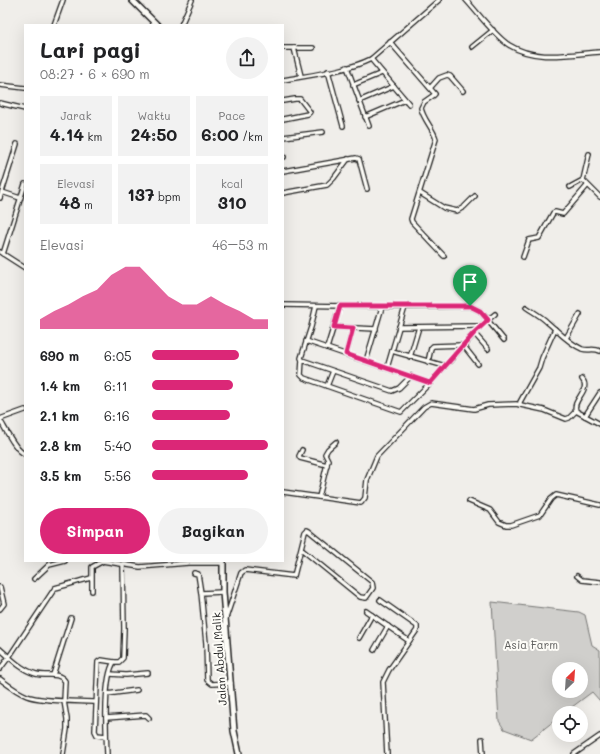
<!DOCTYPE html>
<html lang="id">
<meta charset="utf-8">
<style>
:root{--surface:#fff;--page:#f2f2f2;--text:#202124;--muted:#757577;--accent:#db2777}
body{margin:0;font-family:Mali,sans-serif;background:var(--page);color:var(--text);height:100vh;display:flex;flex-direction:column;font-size:15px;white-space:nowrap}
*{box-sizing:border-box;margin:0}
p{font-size:13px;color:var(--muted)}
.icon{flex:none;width:22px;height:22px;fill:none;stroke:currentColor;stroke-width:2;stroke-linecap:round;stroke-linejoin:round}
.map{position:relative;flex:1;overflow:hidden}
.details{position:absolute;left:24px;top:24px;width:260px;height:538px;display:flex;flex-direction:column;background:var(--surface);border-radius:0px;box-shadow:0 4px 16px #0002}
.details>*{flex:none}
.needle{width:26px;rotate:25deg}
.fabs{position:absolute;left:552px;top:662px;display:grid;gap:8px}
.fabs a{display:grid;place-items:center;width:36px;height:36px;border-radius:50%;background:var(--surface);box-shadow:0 4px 16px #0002;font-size:20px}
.pin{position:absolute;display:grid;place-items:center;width:34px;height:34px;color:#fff;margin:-41px -17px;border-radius:50% 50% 50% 0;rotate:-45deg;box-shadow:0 0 4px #0007}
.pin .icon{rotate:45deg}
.round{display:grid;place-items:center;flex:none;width:42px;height:42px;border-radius:21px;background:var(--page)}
.headline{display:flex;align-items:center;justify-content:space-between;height:68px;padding:0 16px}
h1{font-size:22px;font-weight:800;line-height:30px}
.figures{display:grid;grid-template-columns:repeat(3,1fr);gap:6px;height:68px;padding:4px 16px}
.figures div{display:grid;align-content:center;border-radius:0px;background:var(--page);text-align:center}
.figures b{font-size:17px;font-weight:800}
.figures small{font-size:11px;font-weight:400}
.figures p{font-size:11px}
.chart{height:112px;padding:8px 16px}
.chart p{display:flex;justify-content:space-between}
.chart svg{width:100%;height:72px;margin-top:4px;fill:var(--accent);opacity:.7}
.button{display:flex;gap:8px;margin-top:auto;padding:8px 16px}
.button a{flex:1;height:46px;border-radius:24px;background:var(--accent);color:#fff;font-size:16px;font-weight:800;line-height:46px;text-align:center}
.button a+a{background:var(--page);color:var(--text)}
ul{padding:0 16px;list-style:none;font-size:13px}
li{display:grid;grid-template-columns:64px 48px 1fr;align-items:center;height:30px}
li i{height:10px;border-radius:5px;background:var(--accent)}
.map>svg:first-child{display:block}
</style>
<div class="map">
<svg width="600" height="754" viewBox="0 0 600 754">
<rect width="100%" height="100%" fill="#f0eeea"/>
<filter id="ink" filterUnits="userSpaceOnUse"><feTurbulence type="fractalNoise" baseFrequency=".025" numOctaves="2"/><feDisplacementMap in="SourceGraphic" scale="8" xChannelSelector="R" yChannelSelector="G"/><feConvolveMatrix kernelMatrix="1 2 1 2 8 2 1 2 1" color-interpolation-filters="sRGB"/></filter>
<g filter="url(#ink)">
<path fill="#d0cfcc" stroke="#767674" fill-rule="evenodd" d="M492,602L579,612L585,615L592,645L600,650V701L592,692L564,713H559V717L531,739L504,729L499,721ZM559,669H581V691H559Z"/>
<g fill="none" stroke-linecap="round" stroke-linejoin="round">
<defs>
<g id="street">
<path d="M466,0C478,13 495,36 509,45C536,62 570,54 600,52"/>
<path d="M54,25L63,0"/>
<path d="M181,25L192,0"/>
<path d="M390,42L435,94L434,95L424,102L421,108C423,119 433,128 436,139L411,219L412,222L444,256"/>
<path d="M472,47L493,30"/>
<path d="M283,48H313"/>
<path d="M294,48L301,76"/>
<path d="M371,59L409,104"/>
<path d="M347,67L369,126"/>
<path d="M328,71L343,126"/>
<path d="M283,80C310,75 347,71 371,59L439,0"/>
<path d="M0,85L25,88"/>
<path d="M353,85L382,73"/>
<path d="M430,88L439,78L447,75L450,76L463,91"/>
<path d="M283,101L295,99H300L310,112L308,114L283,119"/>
<path d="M359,101L394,86"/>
<path d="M0,103L25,109"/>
<path d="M365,117L405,100"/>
<path d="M283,137L323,132"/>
<path d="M283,157H284"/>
<path d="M283,171L356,158L359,159L367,189"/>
<path d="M583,180L600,197"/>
<path d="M570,187L583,180L589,154"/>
<path d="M2,192L20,198"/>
<path d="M283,193L327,185L334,178L348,159"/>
<path d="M420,193L444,208L457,211L464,207L475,196"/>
<path d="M0,198L17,144"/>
<path d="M0,252L25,268"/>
<path d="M3,254L25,184"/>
<path d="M523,257L529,240L539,238L553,213L555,212L563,214L587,186"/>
<path d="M283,305L405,307L470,306L480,311L504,340"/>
<path d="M316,306L311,327L301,358L302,360L392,391L399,388L411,376"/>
<path d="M526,307C533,312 541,316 547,322C558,331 568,343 582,349C588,351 594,348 600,351"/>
<path d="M334,327L376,329"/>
<path d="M399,327L480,326"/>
<path d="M474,333L488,349"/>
<path d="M566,338L580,314"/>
<path d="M306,341L430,383"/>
<path d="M327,348L340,306"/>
<path d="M392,351L445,366"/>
<path d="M346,354L353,328"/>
<path d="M410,357L419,327"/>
<path d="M302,360L301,375L304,378L401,412L430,383L482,325L495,314"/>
<path d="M366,361L382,307"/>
<path d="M428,362L431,348L433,346L463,345L478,364"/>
<path d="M387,368L405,307"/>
<path d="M327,386L333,371"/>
<path d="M520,405V402L539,368L542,358L555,329"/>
<path d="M576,411C571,400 592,390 582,379"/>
<path d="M585,416L600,393"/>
<path d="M0,419L25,410"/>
<path d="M0,420C5,428 16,452 25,454"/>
<path d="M302,450L299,456L300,458L327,465"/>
<path d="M283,492L361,503L365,498L367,480L377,456L424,407L431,403L467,408L474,409L488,405L516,404L544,410L566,419L569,418L576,411L600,424"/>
<path d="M319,497L328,460L325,454L328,449L336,442"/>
<path d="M469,501L490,510L499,522L506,525H511L540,515L551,499L556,495L600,505"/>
<path d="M102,561L140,567L188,563H223"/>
<path d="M194,573L198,574L201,593"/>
<path d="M577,576L582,580L600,582"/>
<path d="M34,579L49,565L65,561"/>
<path d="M0,587L4,604L0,609"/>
<path d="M92,591V567L103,561"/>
<path d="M223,592L201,593L206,643L207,680L212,684L231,683"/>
<path d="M380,600L417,626V630L389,670L383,682L387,754"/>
<path d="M366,611L409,641"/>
<path d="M226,618L241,573L245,570L294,576L305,532L307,530L309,531L372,582L373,588L366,598L360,597L301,549"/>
<path d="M359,638L372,615"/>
<path d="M0,649C11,659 22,670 36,674C46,677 58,671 65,681L64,701L67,719V729L63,754"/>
<path d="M374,650L388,626"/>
<path d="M0,669L9,657L55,588C67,585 79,581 91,578"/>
<path d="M110,674L126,675L148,673"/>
<path d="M53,675L71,618"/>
<path d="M0,679C8,685 17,692 27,696C43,702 77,701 96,702"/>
<path d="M107,694L137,690"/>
<path d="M106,718L146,715L149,718"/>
<path d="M106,736L97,735L95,731L98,662L101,660L114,662"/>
<path d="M482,739L483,754"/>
<path d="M107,754C106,733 103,679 114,662H119L123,658L124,629L123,564"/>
<path d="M574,754L600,736"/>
</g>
<g id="secondary">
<path d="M132,0L157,25"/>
<path d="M223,561V592L234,731L239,754"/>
</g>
</defs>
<use href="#street" stroke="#1c1c1c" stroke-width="6"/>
<use href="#secondary" stroke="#1c1c1c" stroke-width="8"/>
<use href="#street" stroke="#fdfcf7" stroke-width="3.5"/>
<use href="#secondary" stroke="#fdfcf7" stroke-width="5"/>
</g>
</g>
<g fill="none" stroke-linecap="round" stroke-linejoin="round" filter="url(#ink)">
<defs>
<path id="route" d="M340,306H470L480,311L488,320L474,333L430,383L346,354L353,328L334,327Z"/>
</defs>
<use href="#route" stroke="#fff" stroke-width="8"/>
<use href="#route" stroke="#db2777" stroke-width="5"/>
</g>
<g text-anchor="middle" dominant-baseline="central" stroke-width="4" stroke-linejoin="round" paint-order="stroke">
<g font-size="11" fill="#5b5b5a" stroke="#fdfcf7">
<text x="531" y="644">Asia Farm</text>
</g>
<g font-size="11" fill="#1c1c1c" stroke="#fdfcf7">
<text transform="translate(219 659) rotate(-94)">Jalan Abdul Malik</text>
</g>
</g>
</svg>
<div class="fabs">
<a><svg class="needle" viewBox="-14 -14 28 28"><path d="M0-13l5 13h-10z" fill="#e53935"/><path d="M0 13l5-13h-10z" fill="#757577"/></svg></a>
<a><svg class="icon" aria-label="locate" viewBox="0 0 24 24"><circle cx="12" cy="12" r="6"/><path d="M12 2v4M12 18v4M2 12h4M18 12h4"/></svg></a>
</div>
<div class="pin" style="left:470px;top:306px;background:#1e9e55"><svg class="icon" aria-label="arrive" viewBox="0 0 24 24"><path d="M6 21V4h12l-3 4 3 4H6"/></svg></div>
<section class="details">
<div class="headline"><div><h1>Lari pagi</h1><p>08:27 · 6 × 690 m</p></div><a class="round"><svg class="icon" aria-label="share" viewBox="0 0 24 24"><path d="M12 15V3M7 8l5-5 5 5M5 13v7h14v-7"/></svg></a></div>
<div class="figures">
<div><p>Jarak</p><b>4.14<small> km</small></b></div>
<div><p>Waktu</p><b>24:50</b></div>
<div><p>Pace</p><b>6:00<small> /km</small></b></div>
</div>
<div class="figures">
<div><p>Elevasi</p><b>48<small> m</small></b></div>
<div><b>137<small> bpm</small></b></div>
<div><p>kcal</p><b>310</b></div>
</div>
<div class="chart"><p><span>Elevasi</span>46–53 m</p>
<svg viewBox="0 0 160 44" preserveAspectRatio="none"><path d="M0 44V38L10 33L20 29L30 24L40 20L50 11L60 6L70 6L80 15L90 24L100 29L110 29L120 24L130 29L140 33L150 38L160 38V44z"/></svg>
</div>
<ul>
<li><b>690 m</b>6:05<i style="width:75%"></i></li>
<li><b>1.4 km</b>6:11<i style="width:70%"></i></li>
<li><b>2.1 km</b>6:16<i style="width:67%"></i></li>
<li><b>2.8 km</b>5:40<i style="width:100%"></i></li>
<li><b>3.5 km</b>5:56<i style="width:83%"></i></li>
</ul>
<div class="button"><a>Simpan</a><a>Bagikan</a></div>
</section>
</div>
